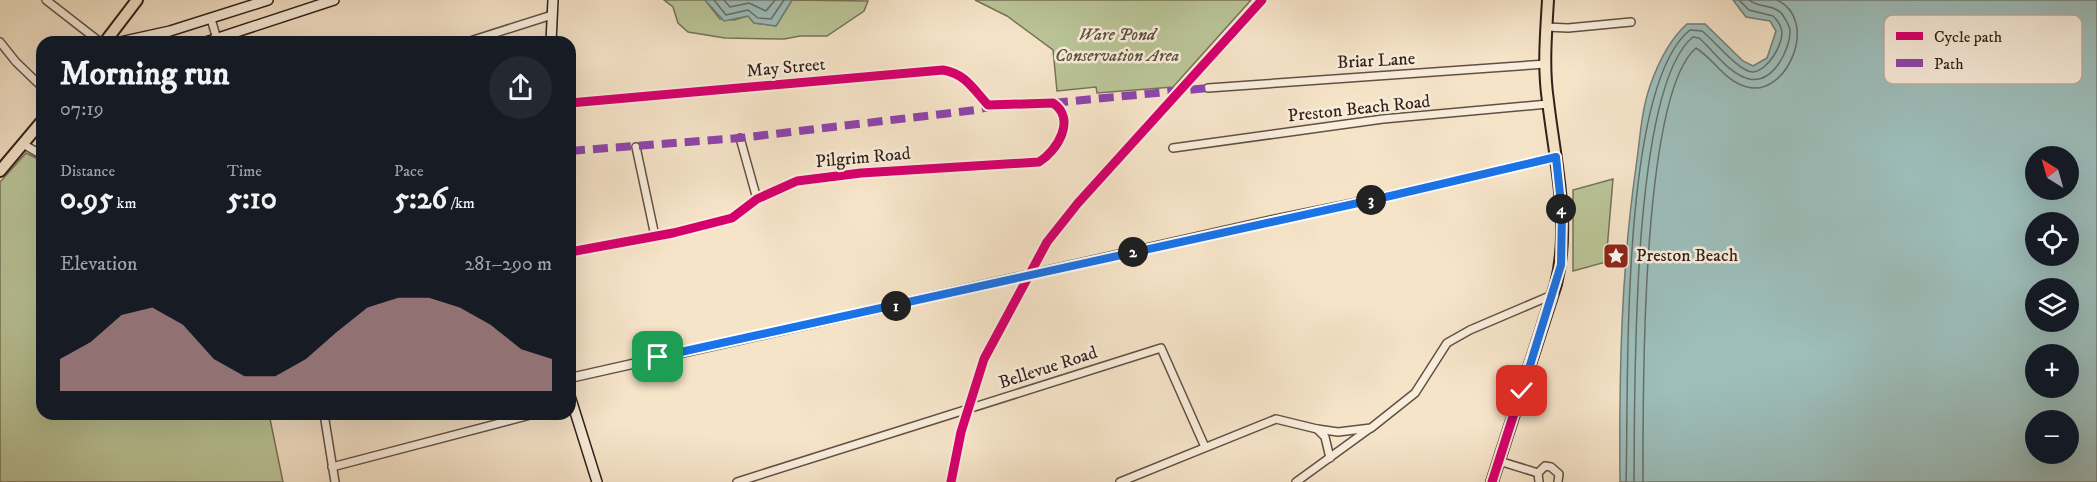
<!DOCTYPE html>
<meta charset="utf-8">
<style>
:root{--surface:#171b24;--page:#242831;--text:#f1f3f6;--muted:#9ea1a6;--accent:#c59692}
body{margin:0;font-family:"IM FELL DW Pica",serif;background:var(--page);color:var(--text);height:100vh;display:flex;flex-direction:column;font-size:22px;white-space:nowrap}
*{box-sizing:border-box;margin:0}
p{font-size:20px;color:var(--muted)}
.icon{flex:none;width:33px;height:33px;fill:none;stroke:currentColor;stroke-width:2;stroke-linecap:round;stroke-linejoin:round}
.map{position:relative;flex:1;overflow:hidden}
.panel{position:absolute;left:36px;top:36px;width:540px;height:384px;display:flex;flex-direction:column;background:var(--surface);border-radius:18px;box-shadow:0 6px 24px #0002}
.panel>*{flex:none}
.needle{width:39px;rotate:323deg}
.buttons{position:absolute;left:2025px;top:146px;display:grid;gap:12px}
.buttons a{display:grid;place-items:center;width:54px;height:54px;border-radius:50%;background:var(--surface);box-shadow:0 6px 24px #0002;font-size:30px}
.pin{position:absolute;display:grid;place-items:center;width:51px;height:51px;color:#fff;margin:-26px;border-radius:12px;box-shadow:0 3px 9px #0006}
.km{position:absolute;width:30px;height:30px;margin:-15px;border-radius:50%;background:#222;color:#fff;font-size:16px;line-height:30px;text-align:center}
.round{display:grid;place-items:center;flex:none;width:63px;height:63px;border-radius:32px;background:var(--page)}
.overview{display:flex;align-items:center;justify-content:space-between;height:102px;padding:0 24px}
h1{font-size:33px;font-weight:700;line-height:45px}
.figures{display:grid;grid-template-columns:repeat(3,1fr);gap:9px;height:102px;padding:6px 24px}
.figures div{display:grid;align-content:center}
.figures b{font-size:30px;font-weight:700}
.figures small{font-size:16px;font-weight:400}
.figures p{font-size:16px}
.chart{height:168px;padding:12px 24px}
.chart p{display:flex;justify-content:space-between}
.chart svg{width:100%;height:108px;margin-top:6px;fill:var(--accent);opacity:.7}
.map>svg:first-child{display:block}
</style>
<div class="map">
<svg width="2097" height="482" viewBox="0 0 2097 482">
<rect width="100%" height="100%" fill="#f6e4c9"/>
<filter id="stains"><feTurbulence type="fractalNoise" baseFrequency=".00333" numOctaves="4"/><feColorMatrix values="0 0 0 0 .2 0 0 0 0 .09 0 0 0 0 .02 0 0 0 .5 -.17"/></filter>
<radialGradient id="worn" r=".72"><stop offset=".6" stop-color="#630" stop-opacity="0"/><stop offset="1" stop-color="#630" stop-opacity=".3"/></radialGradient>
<g fill="#bac598" stroke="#767258" stroke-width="1.5">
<path d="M664,0H705L720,19L734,20L748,16L754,23L776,26L792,0L868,1L864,11L827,36H800L784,39L725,38L688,32L678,23L673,7Z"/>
<path d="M975,0H1251L1173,87L1097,93L1096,87L1057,91L1053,50L1007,16Z"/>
<path d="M26,153L42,161V414H269L283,482H0V182Z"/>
<path d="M1613,179L1606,262L1573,271V190Z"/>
</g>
<g fill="#9dbebb" stroke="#727e7a" stroke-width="1.5" fill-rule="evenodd">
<path d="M705,0H792L776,26L754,23L748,16L724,21Z"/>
<path d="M1733,0H2097V482H1620C1619,377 1621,271 1636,167C1640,140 1641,112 1650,86C1658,63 1669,40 1687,24H1705L1743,61L1753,66L1767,58L1776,31L1770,21L1746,17ZM2036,156H2068V189H2036ZM2036,222H2068V255H2036ZM2036,288H2068V321H2036ZM2036,354H2068V387H2036ZM2036,420H2068V453H2036Z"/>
</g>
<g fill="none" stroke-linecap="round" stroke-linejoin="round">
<g stroke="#676e6a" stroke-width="1.5">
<path d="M714,0L726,15L748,10L758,18L771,19L784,0"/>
<path d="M724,0L730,7L749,3L766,11L775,0"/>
<path d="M1626,482C1629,390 1619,86 1690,30L1702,31C1714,40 1739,72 1753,72C1768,71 1786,41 1781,28C1780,24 1776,19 1773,16L1749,10L1739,0"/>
<path d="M1634,482C1635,397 1630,88 1693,37L1699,38C1714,51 1729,74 1749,79C1773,84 1790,50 1790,31C1790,25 1785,19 1782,14C1774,4 1758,8 1749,0"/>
<path d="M1643,482C1643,402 1640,96 1696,48C1714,59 1724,81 1747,87C1787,98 1820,20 1777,0"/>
</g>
<defs>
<g id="minor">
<path d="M46,0L100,42"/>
<path d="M211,19L217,39"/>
<path d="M1546,27L1568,28L1631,22"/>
<path d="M0,42L16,62L42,87"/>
<path d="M467,42L552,15"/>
<path d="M1208,88L1546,64"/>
<path d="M570,103L943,70C966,74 973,89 988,105L1053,103C1077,119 1057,151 1039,162L861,173L797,181L757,199L732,218L673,233L570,252"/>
<path d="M740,138L757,199"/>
<path d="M23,144L42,155"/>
<path d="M636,147L655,236"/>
<path d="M1173,148L1383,119L1548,104"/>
<path d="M324,414L335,482"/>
<path d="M1317,429L1338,432L1371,428L1415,393L1447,343L1470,330L1552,295"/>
<path d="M1499,461L1538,473"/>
<path d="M332,467L534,414"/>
<path d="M1538,473L1545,466L1551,467L1559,474L1558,482"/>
<path d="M1538,473L1539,482"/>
<path d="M737,482L1161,348L1205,447"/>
<path d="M1120,482L1276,419L1317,429L1325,437L1330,458"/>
<path d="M1296,482L1369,429"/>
</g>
<path id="tertiary" d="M570,378L1277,219L1390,196L1556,157"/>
<g id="secondary">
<path d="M120,42L170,31L268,0"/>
<path d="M206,42L334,0"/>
<path d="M551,42L553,0"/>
<path d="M570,396L597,482"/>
</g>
<g id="primary">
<path d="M105,42L137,0"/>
<path d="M0,171L42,121"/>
<path d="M1492,482L1556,284C1571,224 1555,162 1548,101C1543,68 1546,34 1548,0"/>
</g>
</defs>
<use href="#minor" stroke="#625044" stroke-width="10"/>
<use href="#tertiary" stroke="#625044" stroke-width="11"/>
<use href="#secondary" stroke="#311f18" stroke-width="12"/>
<use href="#primary" stroke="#311f18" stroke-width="14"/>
<use href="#minor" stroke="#f9eddc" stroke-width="7"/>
<use href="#tertiary" stroke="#f9eddc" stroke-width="8"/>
<use href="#secondary" stroke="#f9eddc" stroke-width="9"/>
<use href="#primary" stroke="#f6e4c9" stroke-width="10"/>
<g stroke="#8e44ad" stroke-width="8" stroke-dasharray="15 8" stroke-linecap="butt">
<path d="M1053,103L1208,88"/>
<path d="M570,151L740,138L976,110L992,106"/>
</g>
<defs>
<g id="cycleway">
<path d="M570,103L943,70C966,74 973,89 988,105L1053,103C1077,119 1057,151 1039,162L861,173L797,181L757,199L732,218L673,233L570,252"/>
<path d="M951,482L961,432L984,359L1047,242L1078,203L1262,0"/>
<path d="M1492,482L1552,295"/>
</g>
</defs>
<use href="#cycleway" stroke="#f9eddc" stroke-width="13"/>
<use href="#cycleway" stroke="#d6006c" stroke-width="9"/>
</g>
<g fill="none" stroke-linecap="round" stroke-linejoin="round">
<defs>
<path id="route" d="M658,357L1390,196L1556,157L1562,213L1561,265L1522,391"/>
</defs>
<use href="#route" stroke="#fff" stroke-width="12"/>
<use href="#route" stroke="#1a73e8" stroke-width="8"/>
</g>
<defs>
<symbol id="sight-square" viewBox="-11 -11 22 22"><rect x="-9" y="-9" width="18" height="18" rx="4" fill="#8f2418" stroke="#f9eddc"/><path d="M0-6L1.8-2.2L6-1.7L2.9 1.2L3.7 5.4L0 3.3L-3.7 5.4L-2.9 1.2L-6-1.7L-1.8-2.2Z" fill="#fff"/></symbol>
</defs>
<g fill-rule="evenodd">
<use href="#sight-square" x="1601" y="241" width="30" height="30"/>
</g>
<g text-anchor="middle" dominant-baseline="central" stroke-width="5" stroke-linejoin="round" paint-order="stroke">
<g font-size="18" font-style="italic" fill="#5a513e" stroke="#f9eddc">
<text x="1117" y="35">Ware Pond<tspan x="1117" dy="21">Conservation Area</tspan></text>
</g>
<g font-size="18" fill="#311f18" stroke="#f9eddc">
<text transform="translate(1376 61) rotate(-3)">Briar Lane</text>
<text transform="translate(786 68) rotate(-5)">May Street</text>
<text transform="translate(1359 109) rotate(-6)">Preston Beach Road</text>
<text transform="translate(863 158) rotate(-5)">Pilgrim Road</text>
<text transform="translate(1048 368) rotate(-18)">Bellevue Road</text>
</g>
<g font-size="18" fill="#311f18" stroke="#f9eddc" text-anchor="start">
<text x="1636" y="256">Preston Beach</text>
</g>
</g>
<rect x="1884" y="15" width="198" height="69" rx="9" fill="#f9eddc" stroke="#bdafa1" stroke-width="1.5"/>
<rect x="1896" y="32" width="27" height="8" fill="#d6006c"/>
<rect x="1896" y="59" width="27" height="8" fill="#8e44ad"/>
<g font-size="16" fill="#311f18">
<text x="1934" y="42">Cycle path</text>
<text x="1934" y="69">Path</text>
</g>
<rect width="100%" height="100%" filter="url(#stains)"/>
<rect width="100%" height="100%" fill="url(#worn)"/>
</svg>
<div class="buttons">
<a><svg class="needle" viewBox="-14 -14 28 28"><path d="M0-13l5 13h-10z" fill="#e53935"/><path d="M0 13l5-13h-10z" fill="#9ea1a6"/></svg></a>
<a><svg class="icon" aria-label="locate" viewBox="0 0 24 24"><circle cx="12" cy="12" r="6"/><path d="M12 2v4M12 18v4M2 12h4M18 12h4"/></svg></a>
<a><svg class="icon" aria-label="layers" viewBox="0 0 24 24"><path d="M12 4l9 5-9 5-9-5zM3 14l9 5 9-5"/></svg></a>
<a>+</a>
<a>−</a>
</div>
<div class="pin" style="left:658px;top:357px;background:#1e9e55"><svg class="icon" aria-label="arrive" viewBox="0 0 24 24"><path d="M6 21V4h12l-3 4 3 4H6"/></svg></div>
<div class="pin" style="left:1522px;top:391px;background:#d93025"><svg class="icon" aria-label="check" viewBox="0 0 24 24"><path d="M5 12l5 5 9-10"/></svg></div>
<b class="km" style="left:896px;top:306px">1</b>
<b class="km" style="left:1133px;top:252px">2</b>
<b class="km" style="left:1371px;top:200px">3</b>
<b class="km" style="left:1561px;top:209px">4</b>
<section class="panel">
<div class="overview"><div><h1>Morning run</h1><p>07:19</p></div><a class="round"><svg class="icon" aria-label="share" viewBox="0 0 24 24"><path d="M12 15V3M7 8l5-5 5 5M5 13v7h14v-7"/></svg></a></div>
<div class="figures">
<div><p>Distance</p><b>0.95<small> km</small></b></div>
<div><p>Time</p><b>5:10</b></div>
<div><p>Pace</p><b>5:26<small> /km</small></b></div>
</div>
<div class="chart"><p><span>Elevation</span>281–290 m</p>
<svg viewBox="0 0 160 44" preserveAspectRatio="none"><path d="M0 44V31L10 24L20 13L30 10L40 17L50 31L60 38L70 38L80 31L90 20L100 10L110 6L120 6L130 10L140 17L150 27L160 31V44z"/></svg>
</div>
</section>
</div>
